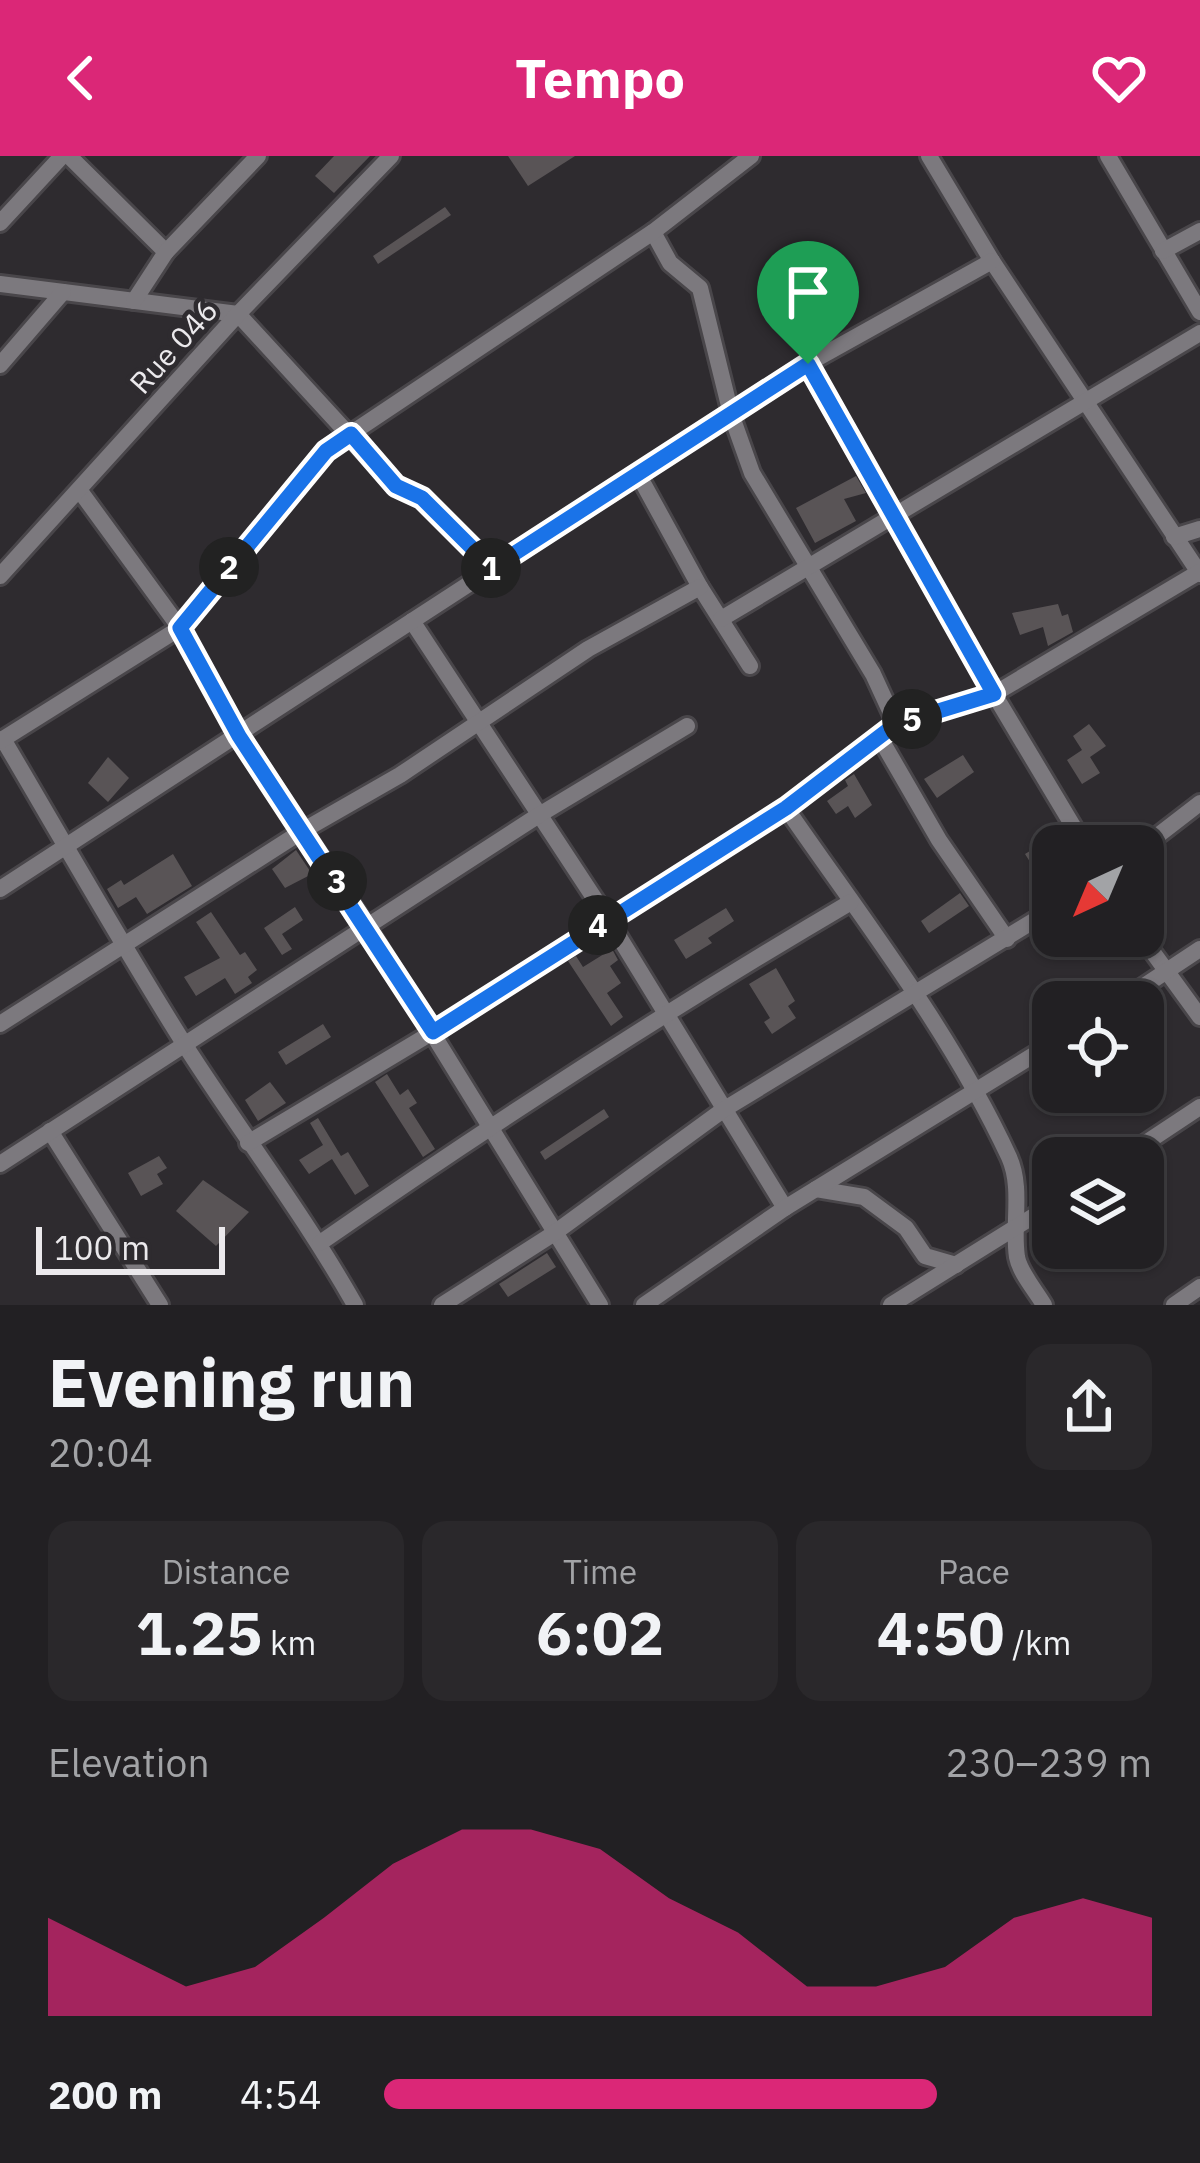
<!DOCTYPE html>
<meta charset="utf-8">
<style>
:root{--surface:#222023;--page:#2a282b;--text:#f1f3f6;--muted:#a2a3a6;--line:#3f3e41;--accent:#db2777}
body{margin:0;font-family:"IBM Plex Sans",sans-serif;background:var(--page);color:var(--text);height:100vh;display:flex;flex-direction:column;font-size:45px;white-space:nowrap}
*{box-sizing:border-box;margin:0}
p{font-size:39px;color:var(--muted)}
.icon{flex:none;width:66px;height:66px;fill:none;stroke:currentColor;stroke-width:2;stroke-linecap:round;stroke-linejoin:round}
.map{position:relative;height:1149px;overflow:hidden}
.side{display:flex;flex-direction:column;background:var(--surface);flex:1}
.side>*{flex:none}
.needle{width:78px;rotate:224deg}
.tools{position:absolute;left:1032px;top:669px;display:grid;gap:24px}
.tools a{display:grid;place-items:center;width:132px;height:132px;border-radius:24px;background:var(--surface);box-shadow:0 3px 9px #0004,0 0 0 3px var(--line);font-size:60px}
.scale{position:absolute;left:36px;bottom:30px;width:189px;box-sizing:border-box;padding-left:12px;border:6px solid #ebe9ec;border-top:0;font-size:33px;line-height:42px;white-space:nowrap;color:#ebe9ec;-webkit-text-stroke:9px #2e2b2f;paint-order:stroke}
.pin{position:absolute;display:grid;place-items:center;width:102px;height:102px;color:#fff;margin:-123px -51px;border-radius:50% 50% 50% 0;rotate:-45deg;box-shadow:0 0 12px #0007}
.pin .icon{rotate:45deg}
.km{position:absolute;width:60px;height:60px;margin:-30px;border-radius:50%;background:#222;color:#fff;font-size:33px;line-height:60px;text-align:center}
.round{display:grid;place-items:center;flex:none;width:126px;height:126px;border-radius:24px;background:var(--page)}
.head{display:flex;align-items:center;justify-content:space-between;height:204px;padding:0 48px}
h1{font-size:66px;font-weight:700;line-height:90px}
.metrics{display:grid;grid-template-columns:repeat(3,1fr);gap:18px;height:204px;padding:12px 48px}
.metrics div{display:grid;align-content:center;border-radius:24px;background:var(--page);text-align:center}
.metrics b{font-size:60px;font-weight:700}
.metrics small{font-size:33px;font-weight:400}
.metrics p{font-size:33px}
.chart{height:336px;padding:24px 48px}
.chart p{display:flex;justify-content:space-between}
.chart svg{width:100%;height:216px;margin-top:12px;fill:var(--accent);opacity:.7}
ul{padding:0 48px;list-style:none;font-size:39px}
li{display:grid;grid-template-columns:192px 144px 1fr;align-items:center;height:90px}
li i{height:30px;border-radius:15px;background:var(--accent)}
header{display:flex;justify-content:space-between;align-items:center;height:156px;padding:0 48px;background:var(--accent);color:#fff;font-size:54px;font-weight:700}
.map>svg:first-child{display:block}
</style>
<header><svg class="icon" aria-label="back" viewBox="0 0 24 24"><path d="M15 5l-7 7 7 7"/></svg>Tempo<svg class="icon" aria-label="heart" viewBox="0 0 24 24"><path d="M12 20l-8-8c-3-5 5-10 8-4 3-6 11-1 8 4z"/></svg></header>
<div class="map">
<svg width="1200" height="1149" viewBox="0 0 1200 1149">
<rect width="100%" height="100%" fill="#2e2b2f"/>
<g fill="#595456">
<path d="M334,0H370L334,37L315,20Z"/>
<path d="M508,0H575L528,30Z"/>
<path d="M445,51L451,59L378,108L373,100Z"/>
<path d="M856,320L866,337L844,343L856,365L815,387L796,352Z"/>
<path d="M1058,448L1062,460L1068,458L1073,476L1048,490L1043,471L1020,479L1012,457Z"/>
<path d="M1089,568L1106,590L1090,601L1100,617L1082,628L1067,604L1082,594L1073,580Z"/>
<path d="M963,599L974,616L937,642L924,623Z"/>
<path d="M108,601L129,622L108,646L88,627Z"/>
<path d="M854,618L872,649L855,662L848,650L836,658L827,645L848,630L845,624Z"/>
<path d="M1061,676L1069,690H1053V722L1044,728L1025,698Z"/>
<path d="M296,694L312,718L285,732L272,713Z"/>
<path d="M173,698L192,730L147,758L136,741L118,752L107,733L121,724L124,729Z"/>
<path d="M960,737L969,750L929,777L921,765Z"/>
<path d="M295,751L303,764L282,778L292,793L282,799L264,772Z"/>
<path d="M726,752L734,765L708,782L712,787L686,803L674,784Z"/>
<path d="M211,756L240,799L245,796L257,814L248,821L252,827L235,838L225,822L196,840L184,821L220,802L196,766Z"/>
<path d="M612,793L618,804L610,810L621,827L607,837L623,861L611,870L568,805L576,800L583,811Z"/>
<path d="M776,812L795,845L788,850L796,862L772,878L764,866L770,862L749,828Z"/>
<path d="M323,868L331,881L286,909L278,896Z"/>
<path d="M387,918L400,939L408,933L417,947L409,952L435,993L423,1001L375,926Z"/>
<path d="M270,926L286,947L258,965L245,944Z"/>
<path d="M604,953L609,961L545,1004L540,996Z"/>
<path d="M318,962L341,1000L348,996L369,1030L355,1039L332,1003L309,1018L299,1004L323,989L310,967Z"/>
<path d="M159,1000L167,1012L157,1018L163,1028L141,1040L128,1017Z"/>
<path d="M203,1024L249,1056L216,1090L176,1055Z"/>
<path d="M547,1097L556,1111L508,1141L499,1128Z"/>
</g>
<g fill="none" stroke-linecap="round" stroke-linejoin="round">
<defs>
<g id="minor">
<path d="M69,0L166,96"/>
<path d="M929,0L992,105L1200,418"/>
<path d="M1108,0L1200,156"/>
<path d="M0,67L62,0"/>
<path d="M653,76L670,107L700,132L731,258L752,317L873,518L896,568"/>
<path d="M1163,95L1200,75"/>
<path d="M0,128L238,158L396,330L422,342L492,412"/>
<path d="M134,145L166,96L258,0"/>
<path d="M807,208L992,105"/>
<path d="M0,209L63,136"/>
<path d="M638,318L700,431L750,510"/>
<path d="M80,335L180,472L239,579L368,773L600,1149"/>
<path d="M1174,381L1200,373"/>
<path d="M0,420L238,158L391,0"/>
<path d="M721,463L1200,177"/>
<path d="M412,465L608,763L785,1052"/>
<path d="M880,582L939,684L1007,783"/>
<path d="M3,583C65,688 125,795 190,897C245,982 306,1062 355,1149"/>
<path d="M0,585L180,472L325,295L653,76L751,0"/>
<path d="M786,652C864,765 951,876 1009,1001C1023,1032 1012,1069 1017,1101C1020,1117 1036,1135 1044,1149"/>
<path d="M1143,691L1200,647"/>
<path d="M0,733L807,208L994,538L1085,690"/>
<path d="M1141,780L1200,861"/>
<path d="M1120,846L1200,793"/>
<path d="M0,868L304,674L400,619L588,493L700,431"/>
<path d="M50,975L160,1149"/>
<path d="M248,987L433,876L786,652L896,568L994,538L1199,416"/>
<path d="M1123,1002L1200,951"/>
<path d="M0,1008L539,659L687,570"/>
<path d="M816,1033L864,1041L906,1072L925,1100L956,1109"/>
<path d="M320,1087C493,967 669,853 851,746"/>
<path d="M442,1149L553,1078L723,954L1053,753"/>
<path d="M644,1149L785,1052L1053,887"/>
<path d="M891,1149L1053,1048"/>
<path d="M1174,1149L1200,1131"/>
</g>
</defs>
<use href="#minor" stroke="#49464a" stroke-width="22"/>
<use href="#minor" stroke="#7c797e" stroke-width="16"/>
</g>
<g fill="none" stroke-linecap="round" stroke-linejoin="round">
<defs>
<path id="route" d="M808,208L994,538L896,568L786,652L433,876L239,580L180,472L326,295L351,278L396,330L422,342L492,412Z"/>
</defs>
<use href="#route" stroke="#fff" stroke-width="24"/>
<use href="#route" stroke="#1a73e8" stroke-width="15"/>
</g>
<g text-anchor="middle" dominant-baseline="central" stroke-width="9" stroke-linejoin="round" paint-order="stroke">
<g font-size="30" fill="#ebe9ec" stroke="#2e2b2f">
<text transform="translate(173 190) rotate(-48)">Rue 046</text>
</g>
</g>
</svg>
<div class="tools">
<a><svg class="needle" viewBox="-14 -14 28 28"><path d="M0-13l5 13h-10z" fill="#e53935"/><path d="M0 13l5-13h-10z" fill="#a2a3a6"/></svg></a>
<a><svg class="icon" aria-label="locate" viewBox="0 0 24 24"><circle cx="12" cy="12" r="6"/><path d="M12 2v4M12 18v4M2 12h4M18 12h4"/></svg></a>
<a><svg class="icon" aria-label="layers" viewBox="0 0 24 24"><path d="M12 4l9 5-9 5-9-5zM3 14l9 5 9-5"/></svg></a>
</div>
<div class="scale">100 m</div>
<div class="pin" style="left:808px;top:208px;background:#1e9e55"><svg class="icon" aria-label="arrive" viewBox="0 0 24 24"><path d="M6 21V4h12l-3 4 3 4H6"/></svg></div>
<b class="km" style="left:491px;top:412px">1</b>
<b class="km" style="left:229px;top:411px">2</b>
<b class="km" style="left:337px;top:725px">3</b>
<b class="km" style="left:598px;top:769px">4</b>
<b class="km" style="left:912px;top:563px">5</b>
</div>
<section class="side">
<div class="head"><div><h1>Evening run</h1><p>20:04</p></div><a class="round"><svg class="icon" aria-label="share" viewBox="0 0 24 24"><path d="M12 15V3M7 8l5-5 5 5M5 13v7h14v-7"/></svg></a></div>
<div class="metrics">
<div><p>Distance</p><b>1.25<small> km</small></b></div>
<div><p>Time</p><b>6:02</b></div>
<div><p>Pace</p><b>4:50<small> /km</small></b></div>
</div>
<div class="chart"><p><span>Elevation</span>230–239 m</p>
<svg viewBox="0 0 160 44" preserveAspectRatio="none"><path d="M0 44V24L10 31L20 38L30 34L40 24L50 13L60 6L70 6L80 10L90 20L100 27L110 38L120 38L130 34L140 24L150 20L160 24V44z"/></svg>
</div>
<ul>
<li><b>200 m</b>4:54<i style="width:72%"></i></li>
</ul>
</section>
